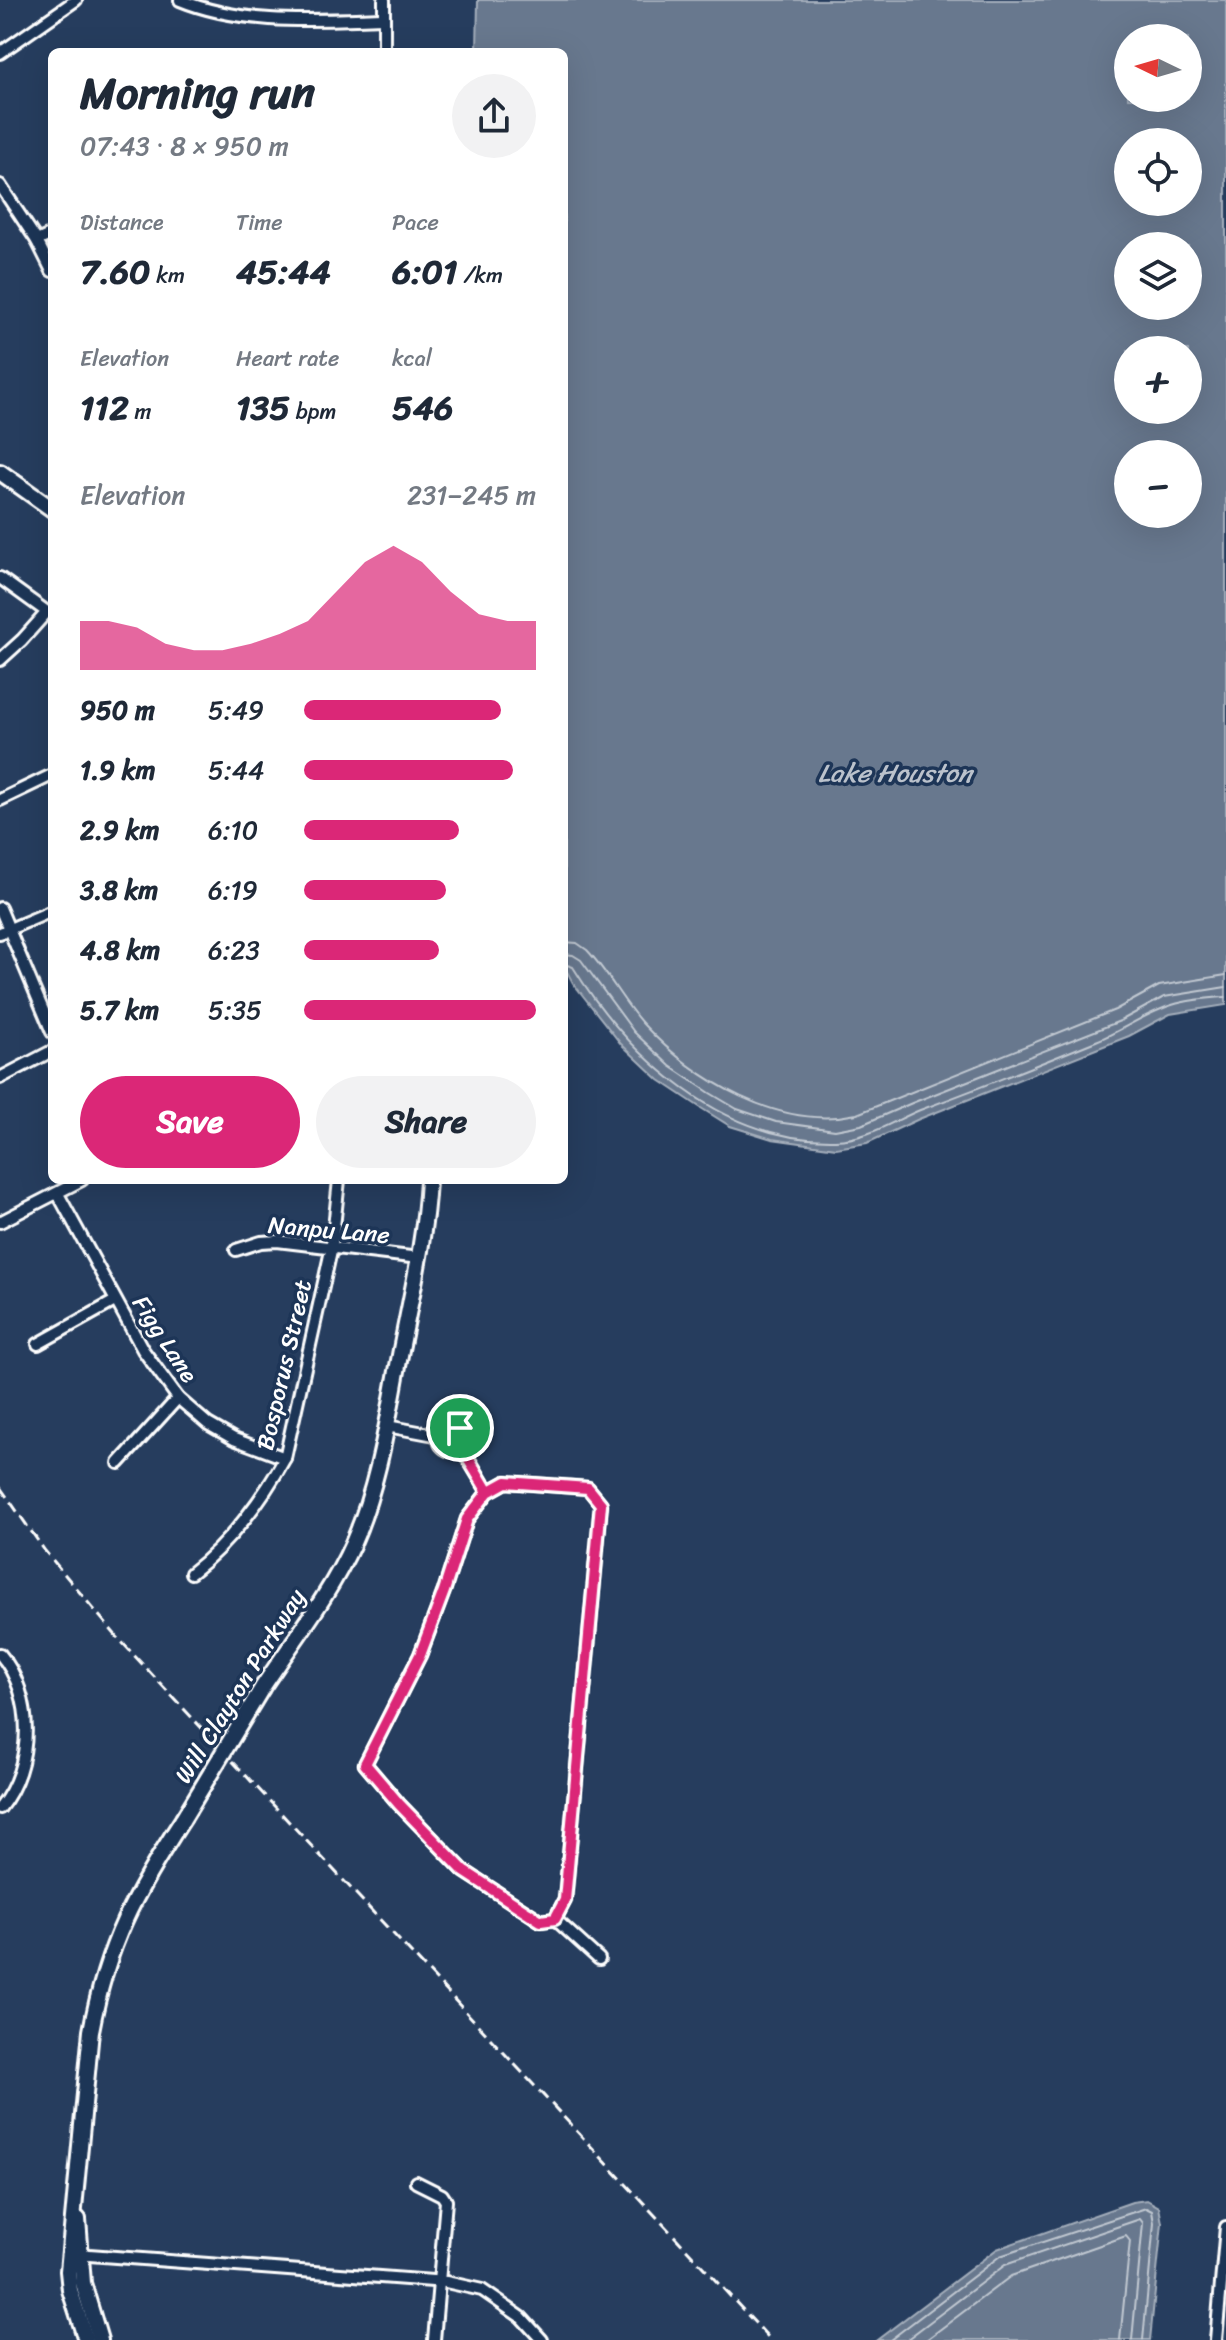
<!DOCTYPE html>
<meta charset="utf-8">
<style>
:root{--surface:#fff;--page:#f2f2f3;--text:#1f2937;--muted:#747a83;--accent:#db2777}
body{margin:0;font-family:Sriracha,sans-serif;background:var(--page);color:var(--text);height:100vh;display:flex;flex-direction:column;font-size:30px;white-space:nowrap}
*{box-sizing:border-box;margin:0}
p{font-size:26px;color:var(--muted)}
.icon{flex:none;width:44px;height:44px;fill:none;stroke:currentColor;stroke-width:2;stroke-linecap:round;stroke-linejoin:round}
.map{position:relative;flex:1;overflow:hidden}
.side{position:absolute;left:48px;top:48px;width:520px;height:1136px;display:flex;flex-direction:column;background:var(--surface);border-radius:12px;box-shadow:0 8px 32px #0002}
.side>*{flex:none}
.needle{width:52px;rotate:275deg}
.controls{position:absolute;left:1114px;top:24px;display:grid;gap:16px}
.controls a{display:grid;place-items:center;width:88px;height:88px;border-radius:50%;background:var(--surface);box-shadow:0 8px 32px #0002;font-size:40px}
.pin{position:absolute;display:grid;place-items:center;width:68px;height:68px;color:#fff;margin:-34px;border:4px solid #fff;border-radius:50%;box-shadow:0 2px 8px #0007}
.round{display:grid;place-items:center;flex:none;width:84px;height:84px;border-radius:42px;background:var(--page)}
.head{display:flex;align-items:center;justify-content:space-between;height:136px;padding:0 32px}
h1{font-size:44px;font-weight:700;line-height:60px}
.metrics{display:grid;grid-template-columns:repeat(3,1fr);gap:12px;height:136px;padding:8px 32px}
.metrics div{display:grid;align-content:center}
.metrics b{font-size:34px;font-weight:700}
.metrics small{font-size:22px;font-weight:400}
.metrics p{font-size:22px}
.chart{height:224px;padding:16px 32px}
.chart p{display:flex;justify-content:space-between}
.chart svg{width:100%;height:144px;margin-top:8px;fill:var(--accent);opacity:.7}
.button{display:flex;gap:16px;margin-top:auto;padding:16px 32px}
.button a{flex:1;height:92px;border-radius:48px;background:var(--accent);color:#fff;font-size:32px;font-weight:700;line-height:92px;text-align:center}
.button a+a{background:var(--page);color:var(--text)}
ul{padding:0 32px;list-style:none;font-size:26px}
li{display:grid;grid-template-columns:128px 96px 1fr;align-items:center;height:60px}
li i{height:20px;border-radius:10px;background:var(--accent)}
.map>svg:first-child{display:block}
</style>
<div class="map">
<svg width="1226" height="2340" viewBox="0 0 1226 2340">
<rect width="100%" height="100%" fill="#263d5e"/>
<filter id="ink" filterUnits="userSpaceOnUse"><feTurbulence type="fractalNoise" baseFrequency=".0125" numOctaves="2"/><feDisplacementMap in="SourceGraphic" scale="16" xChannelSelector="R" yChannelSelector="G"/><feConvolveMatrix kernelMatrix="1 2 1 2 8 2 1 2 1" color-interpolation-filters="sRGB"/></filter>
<g filter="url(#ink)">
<g fill="#67788e" stroke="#a4aebb" stroke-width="2" fill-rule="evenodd">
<path d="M478,0H1226V1005L1170,1014L1129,1036L919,1119L867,1143L836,1148L772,1139L730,1126L701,1108L659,1080L621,1044L573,983L564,966V52H477ZM1128,38H1188V98H1128ZM1128,142H1188V202H1128ZM1128,246H1188V306H1128ZM1128,350H1188V410H1128ZM1128,454H1188V514H1128Z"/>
<path d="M1147,2200L1159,2207L1162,2223L1150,2340H877L997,2249L1132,2202Z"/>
</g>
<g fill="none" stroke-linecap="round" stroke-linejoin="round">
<g stroke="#c2c9d2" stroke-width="2">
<path d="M564,942L577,943L587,950C608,972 622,1001 643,1024C695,1080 779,1131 857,1114L1115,1010L1159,986L1226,975"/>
<path d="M564,954L573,955L581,960L634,1032L670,1066L710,1093L737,1109L776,1122L835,1130L861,1125L912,1103L1120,1021L1164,997L1226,987"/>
<path d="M564,964L573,967C628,1056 723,1143 835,1140C866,1140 893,1121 920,1110C979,1088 1037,1065 1096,1041C1121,1031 1146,1013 1172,1005C1188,1000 1209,998 1226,997"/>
<path d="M890,2340L1000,2256L1146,2208L1152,2211L1154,2223L1143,2340"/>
<path d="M906,2340L1005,2265L1140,2219L1143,2223L1132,2340"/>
<path d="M926,2340L1011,2276L1126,2236L1130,2241L1120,2340"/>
</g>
<defs>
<g id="street">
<path d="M180,0C243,26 318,20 384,18"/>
<path d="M384,0V52"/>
<path d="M0,53L76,0"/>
<path d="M0,185L37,241L52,271"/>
<path d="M37,241L52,234"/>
<path d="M0,578L47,612L22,640L0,660"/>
<path d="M0,800L52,775"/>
<path d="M0,908L52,1032"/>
<path d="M0,933L52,911"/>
<path d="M0,1078L52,1051"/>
<path d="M58,1194L143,1350L178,1398L208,1424L234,1439L285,1458"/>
<path d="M0,1222L82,1180"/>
<path d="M236,1250L261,1242L277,1241L419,1258"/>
<path d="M38,1344L115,1301"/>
<circle cx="452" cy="1438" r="13"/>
<path d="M387,1426L440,1436"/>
<path d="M461,1447L488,1492"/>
<path d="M119,1463L178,1398"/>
<path d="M506,1482L588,1488L601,1504L565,1900L555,1919L541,1921L464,1871L399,1804L365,1764L420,1655L444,1591L467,1519L488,1492Z"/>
<path d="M191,1573C229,1544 262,1500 285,1458L332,1246L339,1180"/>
<path d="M0,1654C35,1695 34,1766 0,1808"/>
<path d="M555,1919L599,1959"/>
<path d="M416,2182L442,2195L446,2201L434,2340"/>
<path d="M76,2254L446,2282L482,2290L521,2317L542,2340"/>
<path d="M1216,2340L1226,2227"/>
</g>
<g id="secondary">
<path d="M0,472L52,509"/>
<path d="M262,1688C293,1641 330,1595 353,1543C379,1484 388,1418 400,1355C411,1297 425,1239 428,1180"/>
<path d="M78,2219L83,2283L100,2340"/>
<path d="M86,2340L70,2290L68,2271L91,2031C107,1943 135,1893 183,1819"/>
</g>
</defs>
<use href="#street" stroke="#fff" stroke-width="16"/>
<use href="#secondary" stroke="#fff" stroke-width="20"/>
<use href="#street" stroke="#1d3557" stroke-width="10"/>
<use href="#secondary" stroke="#1d3557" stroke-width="14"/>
<path stroke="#fff" stroke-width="3" stroke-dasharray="12 6" stroke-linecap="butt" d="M0,1487L45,1551L118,1638L771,2340"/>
<defs>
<path id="secondary-bridge" d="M183,1819L262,1688"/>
</defs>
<use href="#secondary-bridge" stroke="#fff" stroke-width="20" stroke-linecap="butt"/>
<use href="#secondary-bridge" stroke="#1d3557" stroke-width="14"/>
</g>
</g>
<g fill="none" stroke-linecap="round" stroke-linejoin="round" filter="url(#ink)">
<defs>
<path id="route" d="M460,1428C447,1422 438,1431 441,1444L450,1451L461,1447L488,1492L506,1482L588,1488L601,1504L565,1900L555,1919L541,1921L464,1871L399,1804L365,1764L420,1655L444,1591L467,1519L488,1492L464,1451L461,1447L464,1435L460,1428"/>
</defs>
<use href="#route" stroke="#fff" stroke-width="16"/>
<use href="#route" stroke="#db2777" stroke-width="10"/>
</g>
<g text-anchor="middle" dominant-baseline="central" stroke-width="7" stroke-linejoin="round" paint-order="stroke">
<g font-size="24" fill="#fff" stroke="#1d3557">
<text transform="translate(329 1230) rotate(5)">Nanpu Lane</text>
<text transform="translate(165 1339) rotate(57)">Figg Lane</text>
<text transform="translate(284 1365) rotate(-77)">Bosporus Street</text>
<text transform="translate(240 1686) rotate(-58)">Will Clayton Parkway</text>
</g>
<g font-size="26" font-style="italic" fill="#bbc2cc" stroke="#1d3557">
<text x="895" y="773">Lake Houston</text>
</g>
</g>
</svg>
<div class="controls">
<a><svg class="needle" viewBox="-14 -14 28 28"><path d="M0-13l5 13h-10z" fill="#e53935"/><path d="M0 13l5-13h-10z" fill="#747a83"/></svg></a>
<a><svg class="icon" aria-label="locate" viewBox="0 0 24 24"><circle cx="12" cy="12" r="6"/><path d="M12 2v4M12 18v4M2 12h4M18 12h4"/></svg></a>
<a><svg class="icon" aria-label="layers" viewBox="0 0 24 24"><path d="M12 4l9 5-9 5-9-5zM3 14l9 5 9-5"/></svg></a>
<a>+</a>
<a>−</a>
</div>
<div class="pin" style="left:460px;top:1428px;background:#1e9e55"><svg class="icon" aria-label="arrive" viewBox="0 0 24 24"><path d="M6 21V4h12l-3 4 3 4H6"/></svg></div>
<section class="side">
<div class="head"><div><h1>Morning run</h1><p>07:43 · 8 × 950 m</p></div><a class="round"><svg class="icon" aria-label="share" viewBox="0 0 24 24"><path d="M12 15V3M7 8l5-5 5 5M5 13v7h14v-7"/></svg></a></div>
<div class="metrics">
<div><p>Distance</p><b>7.60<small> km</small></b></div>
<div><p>Time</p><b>45:44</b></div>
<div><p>Pace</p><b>6:01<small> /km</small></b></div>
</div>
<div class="metrics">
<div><p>Elevation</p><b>112<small> m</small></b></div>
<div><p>Heart rate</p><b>135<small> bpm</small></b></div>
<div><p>kcal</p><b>546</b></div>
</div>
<div class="chart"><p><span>Elevation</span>231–245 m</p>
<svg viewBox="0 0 160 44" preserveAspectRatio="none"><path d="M0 44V29L10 29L20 31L30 36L40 38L50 38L60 36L70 33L80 29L90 20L100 11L110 6L120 11L130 20L140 27L150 29L160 29V44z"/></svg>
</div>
<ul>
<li><b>950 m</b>5:49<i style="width:85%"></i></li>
<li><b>1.9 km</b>5:44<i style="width:90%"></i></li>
<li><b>2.9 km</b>6:10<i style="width:67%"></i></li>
<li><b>3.8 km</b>6:19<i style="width:61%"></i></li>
<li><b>4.8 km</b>6:23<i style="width:58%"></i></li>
<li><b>5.7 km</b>5:35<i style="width:100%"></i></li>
</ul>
<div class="button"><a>Save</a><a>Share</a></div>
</section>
</div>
